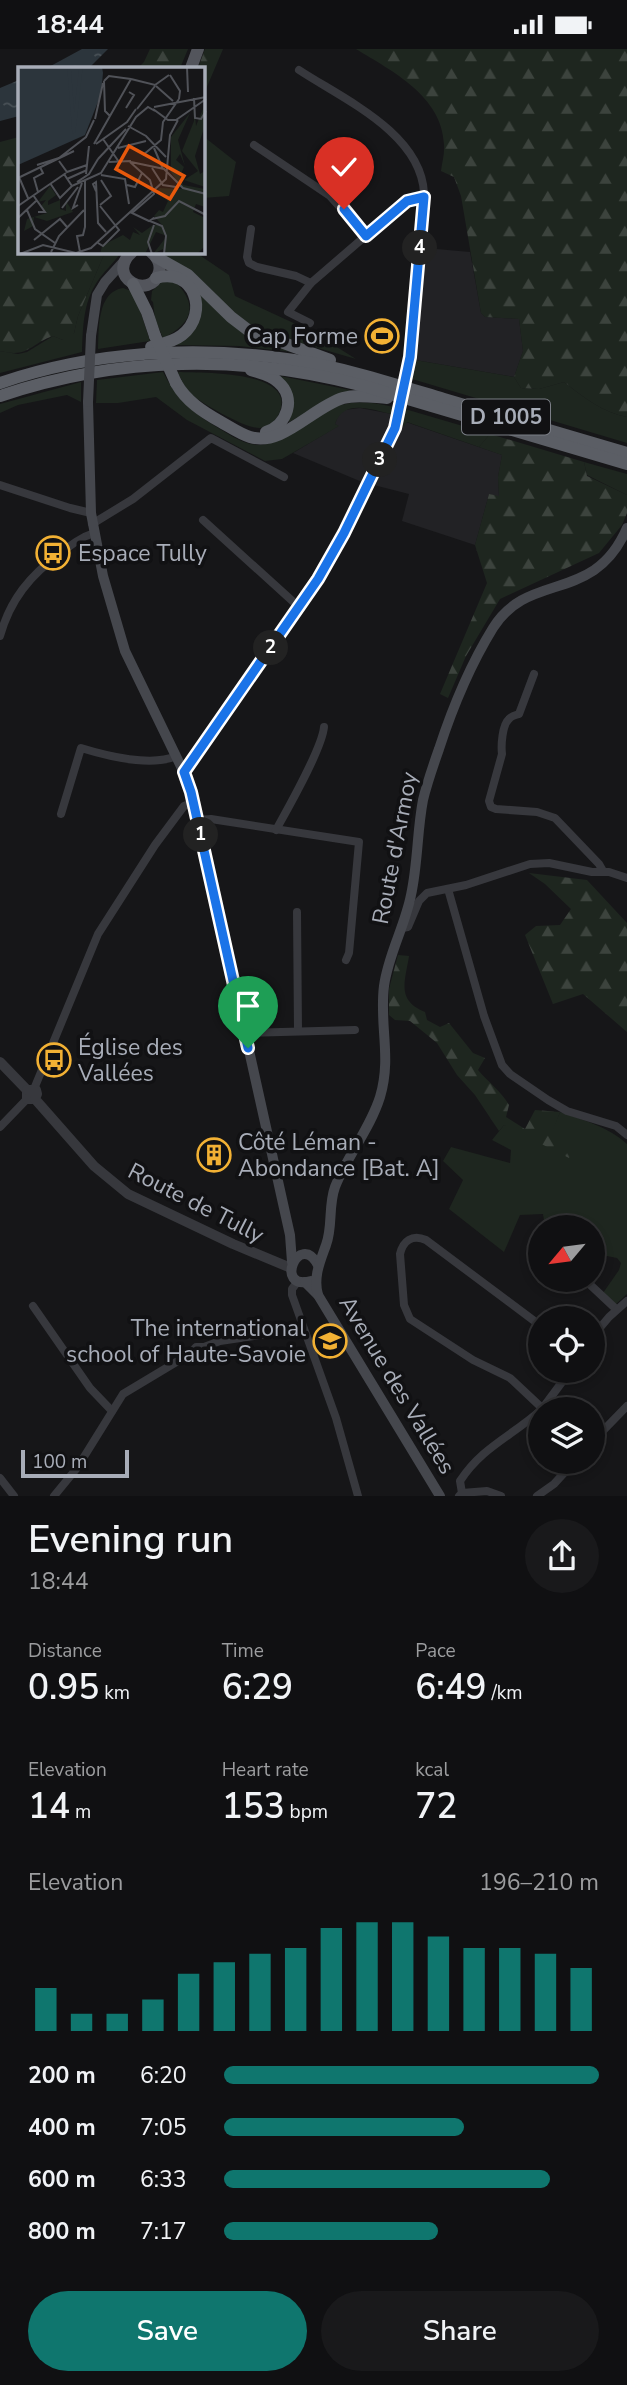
<!DOCTYPE html>
<meta charset="utf-8">
<style>
:root{--surface:#101012;--page:#19191b;--text:#f1f3f6;--muted:#9c9d9f;--line:#303032;--accent:#0f766e}
body{margin:0;font-family:"Nunito Sans",sans-serif;background:var(--page);color:var(--text);height:100vh;display:flex;flex-direction:column;font-size:26px;white-space:nowrap}
*{box-sizing:border-box;margin:0}
p{font-size:23px;color:var(--muted)}
.icon{flex:none;width:38px;height:38px;fill:none;stroke:currentColor;stroke-width:2;stroke-linecap:round;stroke-linejoin:round}
.map{position:relative;height:1447px;overflow:hidden}
.panel{display:flex;flex-direction:column;background:var(--surface);flex:1}
.panel>*{flex:none}
.needle{width:46px;rotate:241deg}
.controls{position:absolute;left:528px;top:1166px;display:grid;gap:14px}
.controls a{display:grid;place-items:center;width:77px;height:77px;border-radius:50%;background:var(--surface);box-shadow:0 4px 10px #0003,0 0 0 2px var(--line);font-size:35px}
.scale{position:absolute;left:21px;bottom:18px;width:108px;box-sizing:border-box;padding-left:7px;border:4px solid #a8adb8;border-top:0;font-size:19px;line-height:24px;white-space:nowrap;color:#a8adb8;-webkit-text-stroke:5px #111113;paint-order:stroke}
.pin{position:absolute;display:grid;place-items:center;width:60px;height:60px;color:#fff;margin:-72px -30px;border-radius:50% 50% 50% 0;rotate:-45deg;box-shadow:0 0 7px #0007}
.pin .icon{rotate:45deg}
.km{position:absolute;width:35px;height:35px;margin:-18px;border-radius:50%;background:#222;color:#fff;font-size:19px;line-height:35px;text-align:center}
.round{display:grid;place-items:center;flex:none;width:74px;height:74px;border-radius:37px;background:var(--page)}
.overview{display:flex;align-items:center;justify-content:space-between;height:119px;padding:0 28px}
h1{font-size:38px;font-weight:600;line-height:52px}
.figures{display:grid;grid-template-columns:repeat(3,1fr);gap:10px;height:119px;padding:7px 28px}
.figures div{display:grid;align-content:center}
.figures b{font-size:35px;font-weight:600}
.figures small{font-size:19px;font-weight:400}
.figures p{font-size:19px}
.chart{height:196px;padding:14px 28px}
.chart p{display:flex;justify-content:space-between}
.chart svg{width:100%;height:126px;margin-top:7px;stroke:var(--accent);stroke-width:6}
.button{display:flex;gap:14px;margin-top:auto;padding:14px 28px}
.button a{flex:1;height:80px;border-radius:42px;background:var(--accent);color:#fff;font-size:28px;font-weight:600;line-height:80px;text-align:center}
.button a+a{background:var(--page);color:var(--text)}
ul{padding:0 28px;list-style:none;font-size:23px}
li{display:grid;grid-template-columns:112px 84px 1fr;align-items:center;height:52px}
li i{height:18px;border-radius:9px;background:var(--accent)}
.status{display:flex;justify-content:space-between;align-items:center;height:49px;padding:0 35px;background:var(--surface);direction:ltr}
.status svg{height:19px;fill:currentColor}
.map>svg:first-child{display:block}
</style>
<div class="status"><b>18:44</b><svg viewBox="0 0 49 12"><path d="M0 12V9h3v3zM5 12V6h3v6zM10 12V3h3v9zM15 12V0h3v12zM26 1h20v11H26zM47 4h2v5h-2z"/></svg></div>
<div class="map">
<svg width="627" height="1447" viewBox="0 0 627 1447">
<defs>
<pattern id="forest-firs" width="22" height="20" patternUnits="userSpaceOnUse" patternTransform="scale(1.75)"><rect width="22" height="20" fill="#1e261f"/><path d="M5 1l3.5 6h-7zM16 11l3.5 6h-7z" fill="#3c433d"/></pattern>
<pattern id="water-ripples" width="26" height="14" patternUnits="userSpaceOnUse" patternTransform="scale(1.75)"><rect width="26" height="14" fill="#2c353c"/><path d="M2 4q2-2 4 0t4 0M15 11q2-2 4 0t4 0" fill="none" stroke="#485056"/></pattern>
</defs>
<rect width="100%" height="100%" fill="#161618"/>
<g fill="#222225">
<path d="M425,199L470,203L481,264L485,268L519,270L523,302L514,328L415,311Z"/>
<path d="M360,359L392,365L404,377L406,373L502,406L498,428L499,448L489,445L475,496L402,472L409,445L362,433L293,404L338,377L335,375L338,367L344,361Z"/>
</g>
<g fill="#1e261f">
<path d="M203,87L236,113L229,147L203,149Z"/>
<path d="M105,203H121C114,214 104,222 97,233C83,254 83,279 82,303L0,324V302L18,305L27,303L53,287L63,291L74,284L78,267Z"/>
<path d="M162,203H198V205L229,226L235,247L313,283L356,310L273,286L251,276L233,263L194,224L164,207Z"/>
<path d="M172,230C199,254 194,274 163,289L155,270L153,253L151,251L152,242L164,231Z"/>
<path d="M123,239L134,243L150,292L98,300C99,279 97,243 123,239Z"/>
<path d="M197,242L226,268L302,304L239,297L173,296L183,289Z"/>
<path d="M415,311L514,328L521,339L539,340L564,333C583,348 602,363 627,368V394L412,330Z"/>
<path d="M163,323C175,347 191,363 215,377C227,384 243,396 259,396C270,396 279,390 288,384C332,359 341,346 394,358L392,365C372,361 344,349 335,375L339,377L282,410L265,412L187,371L156,348L118,354H96L97,331Z"/>
<path d="M178,323C201,324 295,321 280,362C277,371 269,378 260,379C246,380 203,355 192,346C185,339 181,331 178,323Z"/>
<path d="M280,327L350,341L289,373Z"/>
<path d="M81,333V353L67,346L18,356L0,364V355Z"/>
<path d="M405,360L490,385L479,398L407,373L404,378L402,374Z"/>
<path d="M584,413L627,425V446L587,426Z"/>
<path d="M560,1063C583,1071 609,1078 627,1095V1245L616,1255L603,1244L619,1221L621,1214L617,1209L602,1206L599,1213L593,1214V1178H545L543,1165L520,1166L504,1203L449,1160L463,1131L443,1112L451,1098L510,1114L511,1101L492,1091L504,1076L550,1087Z"/>
</g>
<g fill="url(#forest-firs)">
<path d="M150,0H188L180,19H138L144,13Z"/>
<path d="M205,0H223L203,47V19H198Z"/>
<path d="M356,0H627V368C602,363 583,348 564,333L539,340L521,339L514,328L523,302L519,270L485,268L481,264L461,147L454,128L441,122C442,114 445,104 444,95C442,47 392,22 356,0Z"/>
<path d="M19,88V203H105L78,267L74,284L70,290L63,291L53,287C30,295 29,309 0,302V93Z"/>
<path d="M490,385L584,413L587,427L627,446V464L622,476L599,504L500,550L466,607L448,649L440,645L487,534L475,496L489,445L499,447L498,428L502,406L479,398Z"/>
<path d="M529,824L587,831L627,874V983L583,945L553,955L525,886L536,877L560,876L571,860L545,835Z"/>
<path d="M398,906L409,907C405,933 396,951 425,963L427,971L440,978L449,974L473,1004L485,1009L478,1021C489,1034 501,1042 509,1056L506,1068L525,1080L535,1061L560,1063L551,1087L574,1098L569,1109L504,1076L499,1082L475,1046L457,1026L437,994L410,972L395,971L389,966V940Z"/>
</g>
<g fill="url(#water-ripples)">
<path d="M82,0H108L89,19H47Z"/>
<path d="M19,31V67L0,72V39Z"/>
</g>
<g fill="none" stroke-linecap="round" stroke-linejoin="round">
<g stroke="#37383d" stroke-width="8">
<path d="M299,21C343,50 421,84 424,144L409,314"/>
<path d="M254,96L330,147L366,187"/>
<path d="M251,180L247,208L249,214L257,218L296,227L311,234"/>
<path d="M310,274L288,263L311,234L405,153L414,148H424"/>
<path d="M0,436L70,459L91,464"/>
<path d="M203,471L299,558"/>
<path d="M92,475L133,450L211,389L284,428"/>
<path d="M0,587C10,551 30,526 61,504C71,496 81,488 94,484"/>
<path d="M534,625L519,665C516,666 511,667 509,670C502,676 501,697 502,705L489,752L491,758L496,760L537,763L555,769L599,815L603,822"/>
<path d="M184,723L318,530L383,405L398,368"/>
<path d="M61,765L81,699C107,707 152,718 176,707"/>
<path d="M198,771L211,770L359,793L349,904L346,911"/>
<path d="M276,781C288,759 322,700 324,678"/>
<path d="M448,840L484,967L502,1016L510,1025L548,1051L567,1062L616,1077L627,1086"/>
<path d="M297,863L298,982"/>
<path d="M402,879L408,878L419,852L427,844L466,836L530,815L549,814L592,823H609L627,829"/>
<path d="M244,984L355,981"/>
<path d="M34,1040L98,885L155,796L184,757L194,753"/>
<path d="M0,1078L27,1050"/>
<path d="M584,1230L616,1260"/>
<path d="M298,1232L292,1240V1246L336,1369L358,1447"/>
<path d="M33,1257L90,1339L112,1362"/>
<path d="M541,1277L426,1191C412,1185 403,1192 400,1205L404,1256L410,1270L473,1311L510,1329L542,1359"/>
<path d="M593,1287L609,1268L627,1252"/>
<path d="M542,1360L571,1321"/>
<path d="M593,1392L627,1357"/>
<path d="M0,1429L14,1447"/>
<path d="M462,1444L460,1432C482,1398 512,1387 541,1361"/>
<path d="M54,1447L77,1419L123,1345L188,1306L196,1298H204L220,1292L302,1280"/>
<path d="M459,1447L462,1444L487,1442L501,1447"/>
<path d="M537,1447L554,1435L575,1412"/>
</g>
<g stroke="#37383d" stroke-width="10">
<path d="M0,1013L27,1041V1050H35"/>
<path d="M27,1041H36L37,1045L35,1050L94,1117L128,1145L233,1195L291,1219"/>
</g>
<g stroke="#45474d" stroke-width="10">
<path d="M91,287L97,246L105,233L124,212"/>
<path d="M88,353L91,464L103,527L125,602L190,736L290,1186L292,1213"/>
<path d="M311,1232C273,1242 299,1181 318,1216"/>
<path d="M305,1233L318,1246L440,1447"/>
<path d="M318,1246C313,1228 320,1213 326,1196C333,1178 328,1157 335,1138C347,1107 370,1080 380,1048C392,1008 379,976 384,937C388,906 405,877 411,846C418,814 417,782 423,751C427,734 433,717 439,700C453,657 469,618 493,579C529,521 594,556 627,479"/>
</g>
<g stroke="#53555c" stroke-width="12">
<path d="M191,19L198,0"/>
<path d="M132,203C104,228 151,253 159,223C161,215 157,208 151,203"/>
</g>
<g stroke="#5b5e65" stroke-width="12">
<path d="M156,208L188,226L231,268L248,281L330,311"/>
<path d="M133,235L147,263L155,287"/>
<path d="M151,298C161,295 173,293 182,286C210,264 194,218 156,229"/>
<path d="M251,321C260,324 271,326 278,333C297,349 287,376 266,383"/>
<path d="M0,334C93,302 197,296 294,311C345,319 394,335 444,350C505,368 566,386 627,404"/>
<path d="M176,334C186,352 203,363 221,373C230,378 240,385 250,388C282,398 313,358 343,349C357,345 372,348 387,349"/>
<path d="M0,347C119,307 243,305 364,337L627,415"/>
</g>
<path stroke="#37383d" stroke-width="8" d="M398,368L409,314"/>
<path stroke="#45474d" stroke-width="10" d="M88,353L91,287"/>
<path stroke="#5b5e65" stroke-width="12" d="M155,287L176,334"/>
</g>
<g fill="none" stroke-linecap="round" stroke-linejoin="round">
<defs>
<path id="route" d="M248,999L191,743L184,723L318,530L344,484L395,379L410,308L424,148L407,152L366,187L344,160"/>
</defs>
<use href="#route" stroke="#fff" stroke-width="14"/>
<use href="#route" stroke="#1a73e8" stroke-width="9"/>
</g>
<defs>
<symbol id="stadium-ring" viewBox="-11 -11 22 22"><circle r="9.5" fill="#111113" stroke="#f2b134" stroke-width="1.5"/><path d="M0-5a6.5 5 0 1 0 0 10a6.5 5 0 1 0 0-10ZM-3.5-1.8h7v3.6h-7Z" fill="#f2b134"/></symbol>
<symbol id="bus-ring" viewBox="-11 -11 22 22"><circle r="9.5" fill="#111113" stroke="#f2b134" stroke-width="1.5"/><path d="M-5-6H5V4H4V6H2V4H-2V6H-4V4H-5ZM-3.5-4V0h7V-4ZM-3.5 1.2v1.5H-2V1.2ZM2 1.2v1.5H3.5V1.2Z" fill="#f2b134"/></symbol>
<symbol id="building-ring" viewBox="-11 -11 22 22"><circle r="9.5" fill="#111113" stroke="#f2b134" stroke-width="1.5"/><path d="M-4-6H4V6H1V3H-1V6H-4ZM-2.5-4.3h1.7v1.8h-1.7ZM.8-4.3h1.7v1.8H.8ZM-2.5-1h1.7V.8h-1.7ZM.8-1h1.7V.8H.8Z" fill="#f2b134"/></symbol>
<symbol id="school-ring" viewBox="-11 -11 22 22"><circle r="9.5" fill="#111113" stroke="#f2b134" stroke-width="1.5"/><path d="M0-5L7-2L0 1L-7-2ZM-4 1L0 2.5L4 1V4Q0 6-4 4Z" fill="#f2b134"/></symbol>
</defs>
<g fill-rule="evenodd">
<use href="#stadium-ring" x="363" y="268" width="38" height="38"/>
<use href="#bus-ring" x="34" y="485" width="38" height="38"/>
<use href="#bus-ring" x="35" y="992" width="38" height="38"/>
<use href="#building-ring" x="195" y="1087" width="38" height="38"/>
<use href="#school-ring" x="311" y="1273" width="38" height="38"/>
</g>
<g text-anchor="middle" dominant-baseline="central" stroke-width="7" stroke-linejoin="round" paint-order="stroke">
<rect fill="#111113" stroke="#7b7e86" stroke-width="2" x="462" y="350.5" width="88" height="35" rx="5"/>
<g font-size="21" font-weight="bold" fill="#a8adb8">
<text x="506" y="368">D 1005</text>
</g>
<g font-size="23" fill="#a8adb8" stroke="#111113" text-anchor="start">
<text x="358" y="287" text-anchor="end">Cap Forme</text>
<text x="78" y="504">Espace Tully</text>
<text x="78" y="998">Église des<tspan x="78" dy="26">Vallées</tspan></text>
<text x="238" y="1093">Côté Léman -<tspan x="238" dy="26">Abondance [Bat. A]</tspan></text>
<text x="306" y="1279" text-anchor="end">The international<tspan x="306" dy="26">school of Haute-Savoie</tspan></text>
</g>
<g font-size="23" fill="#a8adb8" stroke="#111113">
<text transform="translate(395 799) rotate(-79)">Route d'Armoy</text>
<text transform="translate(196 1154) rotate(27)">Route de Tully</text>
<text transform="translate(397 1336) rotate(59)">Avenue des Vallées</text>
</g>
</g>
<g transform="translate(18 18)">
<rect width="187" height="187" fill="#161618"/>
<path d="M32,119L38,128L30,134V138L42,133V142L48,144V134L55,145L29,154L16,150L15,159L6,164L9,152L29,146L23,139L28,133L20,135Z" fill="#1e261f"/>
<path d="M175,27L178,59L187,37V58L177,89L182,107L187,104V120L166,113L180,104L164,84L176,54ZM172,46L160,73L167,99L162,87L158,93L166,100L162,109L165,118L187,122V140L178,137L175,145L187,151V179L179,187H146L145,182L135,187L149,169L138,165L127,187H82L84,179L93,174L105,168L112,173L115,165L122,168L115,160L124,166L135,158H144L136,149L141,143L145,145L150,134L138,125L142,121L164,122L153,105V70Z" fill="#1e261f"/>
<path d="M0,0H84L85,6L83,27L67,68L0,98Z" fill="#2c353c"/>
<path fill="none" stroke="#2c353c" stroke-width="3.5" d="M51,0L56,66M56,62L63,0"/>
<path fill="none" stroke="#505258" stroke-width="2" d="M169,0L170,25M152,8L162,24L161,32M113,12L137,18L151,8M86,14L87,44L92,49M86,14L91,9L113,12M138,19L155,34M176,31L177,51L183,52L188,44M136,40L188,30M108,41L116,28L111,25M119,42L137,19M135,42L150,53H160M77,52L85,16M158,53L188,32M110,59L128,69L148,90M85,72L101,95M76,77L113,12M78,77L109,55L118,42M100,81L128,74M136,81L145,102M125,88L143,73L145,55L161,32M41,91L68,70L76,53M80,92L108,62M41,94L49,105L69,98M91,95L113,94M112,95L132,113L136,127L114,146L131,154L136,151M113,95L146,102L165,121L188,127M19,98L41,91M134,101L145,118L158,120M46,107L54,119L83,106L118,50L130,40L137,44M68,107L71,79M83,108L107,112L111,137M1,110L10,131M0,111L56,84M49,112L69,103M59,115L71,107L80,92M32,116L42,131L54,119M109,118L117,120L124,106M78,124L75,117L78,115L80,156L88,165M20,125L16,111L25,106L22,100M15,128L27,145H20M60,138L55,141L64,116M82,138L93,129L83,113M0,139L48,106M44,141L60,120M9,143L17,162L37,176M0,151L18,134M134,152L147,149L161,134L188,148M132,154L144,159L148,169L146,187M16,173L42,152L49,160M80,176L85,179L101,163L82,139M33,185L41,169L66,143M62,185L59,169L65,168L67,160V114M2,187L25,178L58,186L73,181L148,112L152,68L160,53M134,187L130,175L136,158"/>
<path fill="#e8590c" fill-opacity="0.15" stroke="#e8590c" stroke-width="3.5" d="M111,79L166,109L152,132L98,102Z"/>
<rect width="187" height="187" fill="none" stroke="#a8adb8" stroke-width="3.5"/>
</g>
</svg>
<div class="controls">
<a><svg class="needle" viewBox="-14 -14 28 28"><path d="M0-13l5 13h-10z" fill="#e53935"/><path d="M0 13l5-13h-10z" fill="#9c9d9f"/></svg></a>
<a><svg class="icon" aria-label="locate" viewBox="0 0 24 24"><circle cx="12" cy="12" r="6"/><path d="M12 2v4M12 18v4M2 12h4M18 12h4"/></svg></a>
<a><svg class="icon" aria-label="layers" viewBox="0 0 24 24"><path d="M12 4l9 5-9 5-9-5zM3 14l9 5 9-5"/></svg></a>
</div>
<div class="scale">100 m</div>
<div class="pin" style="left:248px;top:999px;background:#1e9e55"><svg class="icon" aria-label="arrive" viewBox="0 0 24 24"><path d="M6 21V4h12l-3 4 3 4H6"/></svg></div>
<div class="pin" style="left:344px;top:160px;background:#d93025"><svg class="icon" aria-label="check" viewBox="0 0 24 24"><path d="M5 12l5 5 9-10"/></svg></div>
<b class="km" style="left:201px;top:786px">1</b>
<b class="km" style="left:271px;top:599px">2</b>
<b class="km" style="left:380px;top:411px">3</b>
<b class="km" style="left:420px;top:199px">4</b>
</div>
<section class="panel">
<div class="overview"><div><h1>Evening run</h1><p>18:44</p></div><a class="round"><svg class="icon" aria-label="share" viewBox="0 0 24 24"><path d="M12 15V3M7 8l5-5 5 5M5 13v7h14v-7"/></svg></a></div>
<div class="figures">
<div><p>Distance</p><b>0.95<small> km</small></b></div>
<div><p>Time</p><b>6:29</b></div>
<div><p>Pace</p><b>6:49<small> /km</small></b></div>
</div>
<div class="figures">
<div><p>Elevation</p><b>14<small> m</small></b></div>
<div><p>Heart rate</p><b>153<small> bpm</small></b></div>
<div><p>kcal</p><b>72</b></div>
</div>
<div class="chart"><p><span>Elevation</span>196–210 m</p>
<svg viewBox="0 0 160 44" preserveAspectRatio="none"><path d="M5 44V29M15 44V38M25 44V38M35 44V33M45 44V24M55 44V20M65 44V17M75 44V15M85 44V8M95 44V6M105 44V6M115 44V11M125 44V15M135 44V15M145 44V17M155 44V22"/></svg>
</div>
<ul>
<li><b>200 m</b>6:20<i style="width:100%"></i></li>
<li><b>400 m</b>7:05<i style="width:64%"></i></li>
<li><b>600 m</b>6:33<i style="width:87%"></i></li>
<li><b>800 m</b>7:17<i style="width:57%"></i></li>
</ul>
<div class="button"><a>Save</a><a>Share</a></div>
</section>
